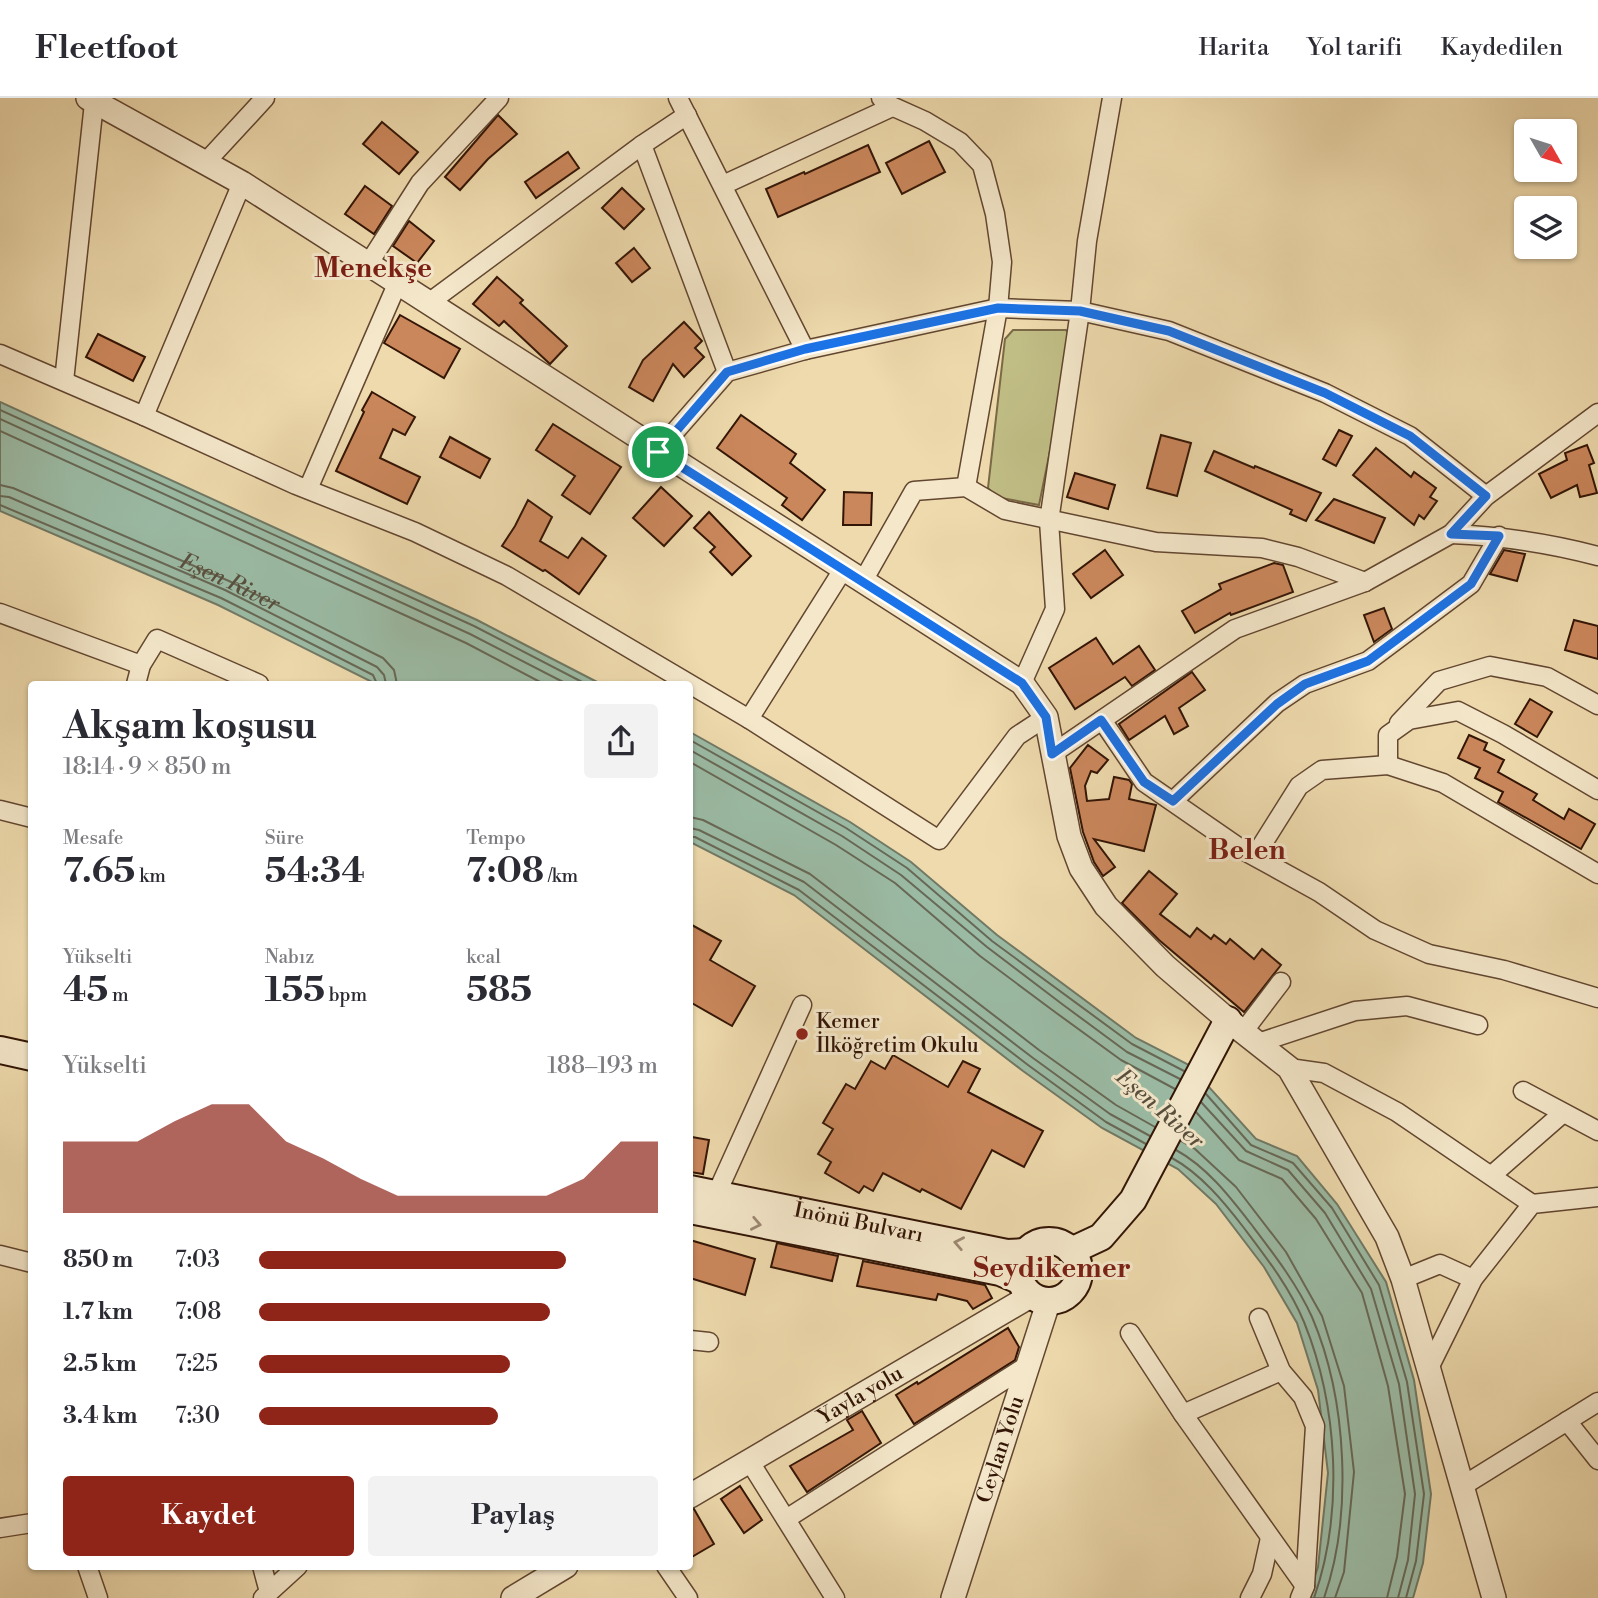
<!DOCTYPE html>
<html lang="tr">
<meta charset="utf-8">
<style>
:root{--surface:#fff;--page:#f2f2f3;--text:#2b2b33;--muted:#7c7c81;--line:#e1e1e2;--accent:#8f2418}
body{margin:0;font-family:"Libre Bodoni",serif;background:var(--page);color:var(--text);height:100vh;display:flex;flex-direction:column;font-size:26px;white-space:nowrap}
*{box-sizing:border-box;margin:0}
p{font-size:23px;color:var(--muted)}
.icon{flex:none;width:38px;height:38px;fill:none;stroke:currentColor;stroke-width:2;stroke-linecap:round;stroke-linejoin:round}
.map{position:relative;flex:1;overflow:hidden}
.drawer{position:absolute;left:28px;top:583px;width:665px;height:889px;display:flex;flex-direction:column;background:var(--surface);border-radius:7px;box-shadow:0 2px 5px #0004}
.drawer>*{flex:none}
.needle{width:46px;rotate:129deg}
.controls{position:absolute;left:1514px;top:21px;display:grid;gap:14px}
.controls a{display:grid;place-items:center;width:63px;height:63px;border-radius:7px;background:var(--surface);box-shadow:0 2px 5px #0004;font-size:35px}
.pin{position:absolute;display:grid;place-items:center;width:60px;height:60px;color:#fff;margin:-30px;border:4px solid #fff;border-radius:50%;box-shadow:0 2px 7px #0007}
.round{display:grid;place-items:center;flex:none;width:74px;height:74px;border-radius:7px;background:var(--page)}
.headline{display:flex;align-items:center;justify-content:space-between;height:119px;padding:0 35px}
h1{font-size:38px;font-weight:700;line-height:52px}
.metrics{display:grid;grid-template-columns:repeat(3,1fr);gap:10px;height:119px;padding:7px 35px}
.metrics div{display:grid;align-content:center}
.metrics b{font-size:35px;font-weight:700}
.metrics small{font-size:19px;font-weight:400}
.metrics p{font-size:19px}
.chart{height:196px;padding:14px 35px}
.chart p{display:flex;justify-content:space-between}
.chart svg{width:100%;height:126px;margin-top:7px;fill:var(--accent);opacity:.7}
.button{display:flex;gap:14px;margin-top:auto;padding:14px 35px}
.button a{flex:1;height:80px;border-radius:7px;background:var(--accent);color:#fff;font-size:28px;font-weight:700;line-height:80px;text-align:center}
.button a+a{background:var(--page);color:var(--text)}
ul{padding:0 35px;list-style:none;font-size:23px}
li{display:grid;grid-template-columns:112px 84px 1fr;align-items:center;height:52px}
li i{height:18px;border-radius:9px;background:var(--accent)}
header{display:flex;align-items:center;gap:42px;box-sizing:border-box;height:98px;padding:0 35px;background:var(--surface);border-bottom:2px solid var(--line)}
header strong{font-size:33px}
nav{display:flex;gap:38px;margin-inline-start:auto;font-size:24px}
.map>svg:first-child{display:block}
</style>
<header>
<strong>Fleetfoot</strong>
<nav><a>Harita</a><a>Yol tarifi</a><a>Kaydedilen</a></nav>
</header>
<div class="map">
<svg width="1598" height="1500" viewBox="0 0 1598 1500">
<rect width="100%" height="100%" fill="#eedaad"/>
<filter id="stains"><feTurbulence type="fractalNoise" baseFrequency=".00286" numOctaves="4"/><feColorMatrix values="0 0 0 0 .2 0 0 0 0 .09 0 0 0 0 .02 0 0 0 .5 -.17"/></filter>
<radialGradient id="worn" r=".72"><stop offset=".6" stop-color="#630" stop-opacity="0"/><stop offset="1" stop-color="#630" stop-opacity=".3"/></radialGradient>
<path fill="#c0bd85" stroke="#7a6946" stroke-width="2" d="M1013,232H1066L1073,240L1039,407L996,399L988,390L1005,241Z"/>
<g fill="#9bbba5" stroke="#717965" stroke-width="2">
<path d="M0,304L477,522L601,586H376L218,507L0,413Z"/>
<path d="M690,634L850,724L911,764L997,837L1136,940L1189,967L1256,1041L1297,1058L1337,1106L1386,1184L1414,1282L1431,1396L1423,1465L1413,1500H1307L1318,1469L1328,1375L1318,1292L1297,1225L1264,1169L1216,1106L1178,1071L1102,1030L1023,973L794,797L690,744Z"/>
</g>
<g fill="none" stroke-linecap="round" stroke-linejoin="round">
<g stroke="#676856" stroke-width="2">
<path d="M0,312L474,528L586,586"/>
<path d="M0,321L470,536L567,586"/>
<path d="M0,333L466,545L544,586"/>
<path id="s1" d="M0,387L13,390L229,483L383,560L394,572L397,586"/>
<path d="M0,398L9,399L225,492L377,569L384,577L386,586"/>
<path d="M0,407L221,500L373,577L377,586"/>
<path d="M690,642L846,730L907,770L992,843L1132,946L1184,973"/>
<path d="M690,652L842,738L901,777L987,849L1062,906L1127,954L1180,981"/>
<path d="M690,664L836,747L895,785L980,858L1055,914L1121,962L1175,991"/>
<path d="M690,719L703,722L810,776L1039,952L1116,1007L1155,1029"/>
<path d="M690,730L699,732L804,784L1033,960L1110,1016L1150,1038"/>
<path d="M690,739H695L799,792L1028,967L1106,1024L1146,1046"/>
<path d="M1206,996L1251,1047L1293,1065L1332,1110L1379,1187L1407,1284L1424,1396L1416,1463L1406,1500"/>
<path d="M1201,1004L1246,1053L1288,1072L1325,1115L1371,1191L1399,1286L1415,1396L1408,1462L1398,1500"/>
<path d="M1196,1014L1239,1062L1282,1081L1316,1121L1362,1195L1388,1288L1405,1396L1397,1459L1387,1500"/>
<path d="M1181,1043L1195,1051L1236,1089L1286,1154L1322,1218L1344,1288L1354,1374L1344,1474L1335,1500"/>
<path d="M1176,1052C1207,1069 1230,1099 1251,1126C1273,1155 1297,1186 1312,1219C1347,1301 1353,1417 1324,1500"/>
<path d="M1172,1060C1201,1076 1224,1104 1244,1130C1266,1159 1290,1190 1304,1224C1338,1308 1344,1414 1314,1500"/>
</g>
</g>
<g fill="#cb875c" stroke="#331506" stroke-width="2">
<path d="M498,17L517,36L488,61L460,92L445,79Z"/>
<path d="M382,24L418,54L399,76L363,46Z"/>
<path d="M929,43L945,74L902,96L886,65Z"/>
<path d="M868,47L880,74L778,119L766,91L804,74L805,76Z"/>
<path d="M568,54L579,70L536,100L525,84Z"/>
<path d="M365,88L392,108L374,136L345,116Z"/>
<path d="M622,90L644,111L624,131L602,110Z"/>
<path d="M409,123L434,143L417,165L393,148Z"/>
<path d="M634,150L650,170L632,184L616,165Z"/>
<path d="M497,179L523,202L520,205L567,248L550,266L504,223L499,228L473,206Z"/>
<path d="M400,217L460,251L444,280L384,245Z"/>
<path d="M684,224L702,243L695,250L704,259L684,279L673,266L653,303L629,289L643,262Z"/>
<path d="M98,236L145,259L133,283L86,259Z"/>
<path d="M372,294L415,319L405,337L393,331L380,360L420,379L407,406L336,373L364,314L362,312Z"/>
<path d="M741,317L796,356L790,365L825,392L802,422L782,407L787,400L717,350Z"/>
<path d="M553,326L621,369L590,416L562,397L575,378L536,352Z"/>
<path d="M1339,332L1352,338L1336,368L1323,361Z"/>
<path d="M1161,337L1191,345L1177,398L1147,390Z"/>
<path d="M450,339L490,361L480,380L440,359Z"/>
<path d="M1587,347L1594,365L1589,367L1597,395L1580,399L1577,387L1551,400L1539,376L1567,362L1565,355Z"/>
<path d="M1376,350L1411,379L1414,374L1436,390L1430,399L1437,403L1424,421L1419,417L1414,427L1353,377Z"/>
<path d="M1214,353L1254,370L1255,368L1321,395L1306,423L1290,416L1292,412L1205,373Z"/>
<path d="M1075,375L1115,387L1108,411L1067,399Z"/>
<path d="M661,389L692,418L664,448L633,420Z"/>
<path d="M844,394L872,395L871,427H843Z"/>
<path d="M1334,401L1385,420L1374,445L1316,422Z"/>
<path d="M528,402L552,419L540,443L568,460L582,440L606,458L579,496L545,472L543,473L502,448L515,428Z"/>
<path d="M709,414L751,458L732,477L710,454L715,449L694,430Z"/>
<path d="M1105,452L1123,477L1091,500L1073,476Z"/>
<path d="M1504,452L1525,456L1517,483L1490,476Z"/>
<path d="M1274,465L1283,467L1293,494L1231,517L1230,515L1195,535L1182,513L1221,491L1219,486Z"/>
<path d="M1384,510L1392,531L1374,544L1364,517Z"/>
<path d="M1574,522L1598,528V561L1565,552Z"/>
<path d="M1096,540L1113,566L1139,548L1155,572L1132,588L1125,579L1075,611L1049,570Z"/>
<path d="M1192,574L1205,592L1179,610L1188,628L1174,636L1165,618L1129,642L1119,626Z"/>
<path d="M1530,601L1552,614L1537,639L1515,626Z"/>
<path d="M1469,637L1487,645L1484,652L1504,662L1498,674L1537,696L1533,702L1564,721L1569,711L1595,726L1581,751L1498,704L1503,694L1475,680L1480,670L1458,660Z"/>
<path d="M1088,647L1108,662L1097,675L1091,673L1085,688L1087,703L1109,701L1114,679L1129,682L1132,686L1129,701L1156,707L1144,753L1094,741L1115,769L1103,778L1094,764L1083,734L1070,670Z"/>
<path d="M1149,773L1177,796L1160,816L1190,839L1197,830L1211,841L1214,837L1226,846L1230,841L1254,861L1262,851L1281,867L1244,914L1159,842L1122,805Z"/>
<path d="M690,826L721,843L710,862L755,888L732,928L690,904Z"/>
<path d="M893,957L948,989L963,963L980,971L968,994L1043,1033L1024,1069L992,1052L961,1111L922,1091L920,1094L883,1075L873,1093L864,1088L859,1095L825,1075L831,1064L818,1056L833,1031L823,1025L846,986L855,991L871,963L885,971Z"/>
<path d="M692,1039L709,1042L703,1076L690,1074V1042H692Z"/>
<path d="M690,1142L755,1161L745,1197L690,1180Z"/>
<path d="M777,1145L838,1158L832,1183L771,1169Z"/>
<path d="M863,1163L985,1187L992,1200L973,1211L967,1203L938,1196L936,1202L857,1188Z"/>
<path d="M1008,1230L1019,1249L1015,1262L914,1326L896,1297L917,1284L918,1286Z"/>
<path d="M862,1313L881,1345L807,1394L790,1368L853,1332L847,1322Z"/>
<path d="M740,1388L762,1422L744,1435L721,1401Z"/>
<path d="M694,1411L714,1446L690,1460V1412Z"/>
</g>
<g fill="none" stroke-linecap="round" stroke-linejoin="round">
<defs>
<g id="minor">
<path d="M678,0L805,252"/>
<path d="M881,0L887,6L925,23L960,44L982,67L995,116L1002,164L998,210L966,389"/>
<path d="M642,47L727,274"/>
<path d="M205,65L265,0"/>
<path d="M723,87L892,9"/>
<path d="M369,165L420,85L499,0"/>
<path d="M430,204L642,47L687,17"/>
<path d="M0,256L144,318L296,387L415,434L507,478L749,621L939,742L1017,638L1046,619"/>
<path d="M64,283L94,5"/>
<path d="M144,318L242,85"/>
<path d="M658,353L727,274L805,252L998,210L1080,213L1169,233L1325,295L1410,338L1486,398"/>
<path d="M308,391L398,184"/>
<path d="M1451,436C1501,438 1549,445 1598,458"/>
<path d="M863,483L914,393L966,389L1005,412L1156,444L1262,450L1298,459L1365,484"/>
<path d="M0,515L141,567"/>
<path d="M1022,585L1055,511L1049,423L1080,213L1087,143L1112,0"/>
<path d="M136,586L141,567L157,541L259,586"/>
<path d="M749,621L844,470"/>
<path d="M1102,622L1144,684L1241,751L1319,794L1375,832L1429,856L1504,872L1598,900"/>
<path d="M1399,625L1439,583L1490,568L1547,579L1598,607"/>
<path d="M1052,656L1235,531L1365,484L1451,436L1486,398L1598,315"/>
<path d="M1388,667V637L1409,622L1458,613L1503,636L1598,692"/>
<path d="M1173,703L1277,605L1305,586L1368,563L1471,486L1499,438"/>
<path d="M0,712L32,720"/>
<path d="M1255,758L1299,688L1322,672L1388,667L1443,685L1598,776"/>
<path d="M1243,934L1281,884"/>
<path d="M1258,945L1355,913L1407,908L1478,927"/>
<path d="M1289,970L1324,975L1397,1014L1532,1106"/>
<path d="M1523,993L1598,1033"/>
<path d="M1492,1077L1563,1015"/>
<path d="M716,1097L802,907"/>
<path d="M0,1157L32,1165"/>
<path d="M1403,1181L1440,1166L1473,1181"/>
<path d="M1259,1220L1281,1273L1303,1299L1315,1328L1305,1488L1300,1500"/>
<path d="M1130,1235L1183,1316L1305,1488"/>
<path d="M690,1242L709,1244"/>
<path d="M1428,1272L1473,1181L1532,1106L1598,1099"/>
<path d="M1183,1316L1281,1273"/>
<path d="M1567,1323L1598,1362"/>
<path d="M750,1364L835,1500"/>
<path d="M1461,1389L1598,1304"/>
<path d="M786,1421L1028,1267"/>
<path d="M0,1430L32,1425"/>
<path d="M87,1468L98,1500"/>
<path d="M262,1468L269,1494"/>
<path d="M666,1468L688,1500"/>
<path d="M263,1500L298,1468"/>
<path d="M1250,1500L1262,1476L1270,1440"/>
</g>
<g id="tertiary">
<path d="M88,0L242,85L1022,585L1046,619L1069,738L1081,770L1106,808L1165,868L1228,922L1289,970L1387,1139L1403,1181L1494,1500"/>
<path id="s2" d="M690,1398L1032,1197"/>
<path d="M513,1500L566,1468"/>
<path id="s3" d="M953,1500L1049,1202"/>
</g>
<g id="secondary">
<path d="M0,952L32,959"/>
<path id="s4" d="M690,1091L1007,1155L1026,1154"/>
<path d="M690,1112L1000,1174L1021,1183"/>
<circle cx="1049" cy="1173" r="30"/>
<path d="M1071,1153L1101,1139L1133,1102L1228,922"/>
</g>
</defs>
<use href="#minor" stroke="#624630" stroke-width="21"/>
<use href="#tertiary" stroke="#624630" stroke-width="26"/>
<use href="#secondary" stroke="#331506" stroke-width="30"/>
<use href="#minor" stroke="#f4e7ca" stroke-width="18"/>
<use href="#tertiary" stroke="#f4e7ca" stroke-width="23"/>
<use href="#secondary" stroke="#f4e7ca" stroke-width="26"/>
</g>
<defs><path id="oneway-chevron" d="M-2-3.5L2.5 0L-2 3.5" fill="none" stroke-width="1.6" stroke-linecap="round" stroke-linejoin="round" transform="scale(1.75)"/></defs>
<g stroke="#9d8872">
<use href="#oneway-chevron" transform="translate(756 1126) rotate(11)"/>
<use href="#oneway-chevron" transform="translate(959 1145) rotate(-169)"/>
</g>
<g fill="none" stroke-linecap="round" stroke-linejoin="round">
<defs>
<path id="route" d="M998,210L1080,213L1169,233L1325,295L1410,338L1486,398L1451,436L1499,438L1471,486L1368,563L1305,586L1277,606L1173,703L1144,684L1101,622L1052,656L1046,619L1022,585L658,354L727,274L805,251Z"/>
</defs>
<use href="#route" stroke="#fff" stroke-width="14"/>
<use href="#route" stroke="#1a73e8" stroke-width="9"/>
</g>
<circle fill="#8f2418" stroke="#f4e7ca" stroke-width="2.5" cx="802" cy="936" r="7"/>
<g text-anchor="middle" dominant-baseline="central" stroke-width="6" stroke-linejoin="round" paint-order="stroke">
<g font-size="21" fill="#331506" stroke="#f4e7ca" text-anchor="start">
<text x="816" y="924">Kemer<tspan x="816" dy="24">İlköğretim Okulu</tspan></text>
</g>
<g font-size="21" fill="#331506" stroke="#f4e7ca">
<text stroke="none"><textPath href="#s4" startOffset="172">İnönü Bulvarı</textPath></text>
<text stroke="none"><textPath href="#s2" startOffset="198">Yayla yolu</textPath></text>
<text stroke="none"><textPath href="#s3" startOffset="156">Ceylan Yolu</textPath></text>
</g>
<g font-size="23" font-style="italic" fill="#574f3e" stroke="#f4e7ca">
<text stroke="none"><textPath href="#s1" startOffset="250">Eşen River</textPath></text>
<text transform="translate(1160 1011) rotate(41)">Eşen River</text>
</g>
<g font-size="28" font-weight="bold" fill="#7a1f14" stroke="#f4e7ca">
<text x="373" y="170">Menekşe</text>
<text x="1247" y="752">Belen</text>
<text x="1052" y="1170">Seydikemer</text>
</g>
</g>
<rect width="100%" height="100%" filter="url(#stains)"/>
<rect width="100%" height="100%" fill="url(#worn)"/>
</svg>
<div class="controls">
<a><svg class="needle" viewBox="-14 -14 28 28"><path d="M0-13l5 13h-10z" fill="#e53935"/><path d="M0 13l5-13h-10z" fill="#7c7c81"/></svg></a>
<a><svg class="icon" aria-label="layers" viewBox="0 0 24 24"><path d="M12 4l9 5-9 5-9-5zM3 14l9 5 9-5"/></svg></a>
</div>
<div class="pin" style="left:658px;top:354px;background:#1e9e55"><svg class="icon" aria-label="arrive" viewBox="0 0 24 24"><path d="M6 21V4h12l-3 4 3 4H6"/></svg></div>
<section class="drawer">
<div class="headline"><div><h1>Akşam koşusu</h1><p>18:14 · 9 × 850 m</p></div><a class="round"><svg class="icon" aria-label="share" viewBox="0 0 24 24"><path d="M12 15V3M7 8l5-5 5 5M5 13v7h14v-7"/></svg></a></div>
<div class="metrics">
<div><p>Mesafe</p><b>7.65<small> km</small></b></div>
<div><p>Süre</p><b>54:34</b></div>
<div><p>Tempo</p><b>7:08<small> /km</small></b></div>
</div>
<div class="metrics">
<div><p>Yükselti</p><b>45<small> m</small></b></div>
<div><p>Nabız</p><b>155<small> bpm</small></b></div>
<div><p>kcal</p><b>585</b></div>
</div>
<div class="chart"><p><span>Yükselti</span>188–193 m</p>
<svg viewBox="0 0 160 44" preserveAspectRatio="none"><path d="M0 44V19L10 19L20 19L30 12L40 6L50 6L60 19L70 25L80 32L90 38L100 38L110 38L120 38L130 38L140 32L150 19L160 19V44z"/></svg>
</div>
<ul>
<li><b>850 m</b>7:03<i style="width:77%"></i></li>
<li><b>1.7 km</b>7:08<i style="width:73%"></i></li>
<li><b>2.5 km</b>7:25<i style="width:63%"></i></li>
<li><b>3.4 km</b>7:30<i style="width:60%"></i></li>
</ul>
<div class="button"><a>Kaydet</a><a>Paylaş</a></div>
</section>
</div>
